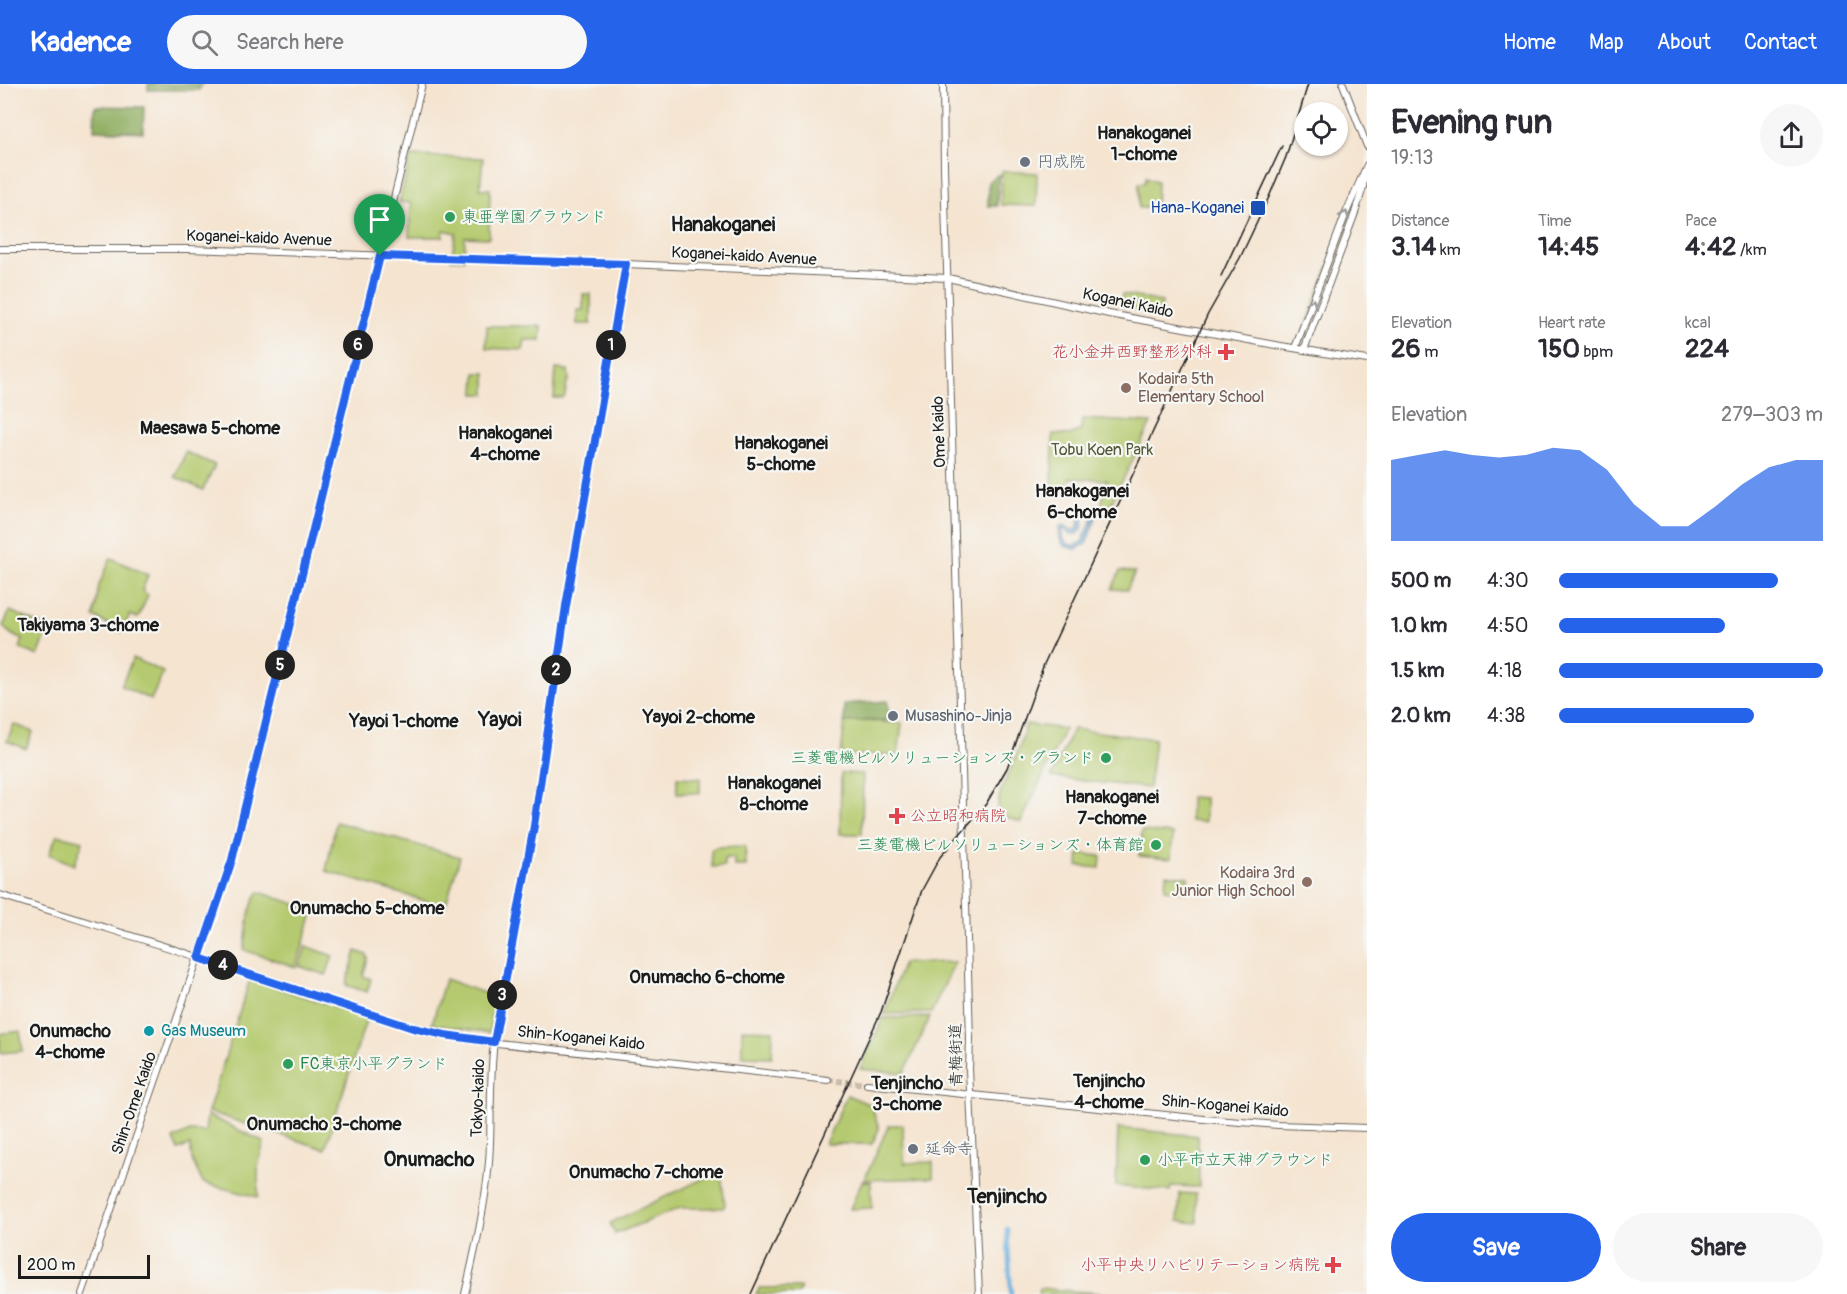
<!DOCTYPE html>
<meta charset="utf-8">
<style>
:root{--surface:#fff;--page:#f7f7f7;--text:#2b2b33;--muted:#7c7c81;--accent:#2563eb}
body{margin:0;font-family:Pangolin,"Klee One",sans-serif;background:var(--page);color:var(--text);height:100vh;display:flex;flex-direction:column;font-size:22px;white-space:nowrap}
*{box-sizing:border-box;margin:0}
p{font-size:20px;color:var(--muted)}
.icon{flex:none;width:33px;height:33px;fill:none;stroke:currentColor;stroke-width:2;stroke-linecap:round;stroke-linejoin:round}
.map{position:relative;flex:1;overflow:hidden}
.drawer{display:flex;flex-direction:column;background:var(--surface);width:480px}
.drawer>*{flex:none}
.tools{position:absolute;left:1294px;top:18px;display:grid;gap:12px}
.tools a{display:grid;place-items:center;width:54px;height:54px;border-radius:50%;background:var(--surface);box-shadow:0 2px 4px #0004;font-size:30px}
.scale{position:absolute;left:18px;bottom:15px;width:132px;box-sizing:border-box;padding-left:6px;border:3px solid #1c1c1c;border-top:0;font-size:16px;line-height:21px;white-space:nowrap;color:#1c1c1c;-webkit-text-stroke:4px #f6f6f2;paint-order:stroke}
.pin{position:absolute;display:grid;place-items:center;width:51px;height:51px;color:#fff;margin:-62px -26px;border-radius:50% 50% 50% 0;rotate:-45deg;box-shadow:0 0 6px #0007}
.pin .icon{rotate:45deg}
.km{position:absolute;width:30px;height:30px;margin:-15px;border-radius:50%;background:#222;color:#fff;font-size:16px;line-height:30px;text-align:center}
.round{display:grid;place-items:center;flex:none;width:63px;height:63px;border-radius:32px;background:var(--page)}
.summary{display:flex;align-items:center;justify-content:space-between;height:102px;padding:0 24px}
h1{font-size:33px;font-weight:800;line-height:45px}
.metrics{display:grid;grid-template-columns:repeat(3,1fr);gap:9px;height:102px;padding:6px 24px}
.metrics div{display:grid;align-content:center}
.metrics b{font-size:26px;font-weight:800}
.metrics small{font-size:16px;font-weight:400}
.metrics p{font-size:16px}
.chart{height:168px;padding:12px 24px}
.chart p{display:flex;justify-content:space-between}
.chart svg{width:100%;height:108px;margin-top:6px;fill:var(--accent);opacity:.7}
.cta{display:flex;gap:12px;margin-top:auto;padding:12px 24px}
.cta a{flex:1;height:69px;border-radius:36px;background:var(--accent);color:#fff;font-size:24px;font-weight:800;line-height:69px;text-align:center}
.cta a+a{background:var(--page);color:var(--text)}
ul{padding:0 24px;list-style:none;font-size:20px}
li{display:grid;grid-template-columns:96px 72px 1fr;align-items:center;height:45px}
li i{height:15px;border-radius:8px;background:var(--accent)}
header{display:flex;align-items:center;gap:36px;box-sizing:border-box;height:84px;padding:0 30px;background:var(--accent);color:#fff}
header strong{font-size:28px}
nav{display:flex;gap:33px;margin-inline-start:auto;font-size:21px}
.search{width:420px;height:54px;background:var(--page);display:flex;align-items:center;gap:15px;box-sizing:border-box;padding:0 21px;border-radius:33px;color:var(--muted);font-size:22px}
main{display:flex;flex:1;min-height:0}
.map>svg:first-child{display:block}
</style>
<header>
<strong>Kadence</strong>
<div class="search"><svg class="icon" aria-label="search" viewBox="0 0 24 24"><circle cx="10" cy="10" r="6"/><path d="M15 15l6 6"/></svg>Search here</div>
<nav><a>Home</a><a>Map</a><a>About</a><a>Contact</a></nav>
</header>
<main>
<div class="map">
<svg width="1367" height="1210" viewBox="0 0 1367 1210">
<rect width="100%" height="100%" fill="#f6f6f2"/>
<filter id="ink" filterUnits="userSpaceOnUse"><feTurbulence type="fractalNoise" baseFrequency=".0167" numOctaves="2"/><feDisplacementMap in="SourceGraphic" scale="12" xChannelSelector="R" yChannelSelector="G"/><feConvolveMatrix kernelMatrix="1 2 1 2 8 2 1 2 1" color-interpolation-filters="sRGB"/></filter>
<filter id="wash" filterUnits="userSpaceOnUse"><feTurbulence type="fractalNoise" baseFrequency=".008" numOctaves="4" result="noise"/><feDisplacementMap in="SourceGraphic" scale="24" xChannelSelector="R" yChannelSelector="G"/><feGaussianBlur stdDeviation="1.35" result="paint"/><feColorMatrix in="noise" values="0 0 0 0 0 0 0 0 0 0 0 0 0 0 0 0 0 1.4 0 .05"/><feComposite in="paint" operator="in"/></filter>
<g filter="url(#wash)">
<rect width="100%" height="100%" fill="#f5e4d0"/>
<g fill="#b5ca6f" stroke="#687346" stroke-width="1.5">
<path d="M411,72L483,74L480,105H490L489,154L465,153L464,175H451L456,149L444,146L443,153H409L411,119L399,118Z"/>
<path d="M1002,87L1037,89L1036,122L1001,121Z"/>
<path d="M1146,93L1157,97L1156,124H1139V99H1145Z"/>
<path d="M1329,181L1332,182L1305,256L1301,255Z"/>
<path d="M583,210H591V240H577V226H583Z"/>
<path d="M1122,210L1162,218L1160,230L1120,222Z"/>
<path d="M487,242H542L541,256H525L523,266L486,264Z"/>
<path d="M556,285L568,286L569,297H567L565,312L563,314H554Z"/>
<path d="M476,289H486V310H475Z"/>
<path d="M1082,335L1151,339L1105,432L1102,431V417L1107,396L1069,394L1067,410L1052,409L1053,350L1070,351L1081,346Z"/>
<path d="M186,368L215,381L203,406L175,393Z"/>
<path d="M111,474L148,491L142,507L148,511L138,534L130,531L122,548L94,533L99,501Z"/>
<path d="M1120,487L1135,488L1127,506L1112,505Z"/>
<path d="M10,527L49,544L38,572L20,564L23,556C15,553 8,549 3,542Z"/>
<path d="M133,574L163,588L151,616L121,602Z"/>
<path d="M845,636L902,639L898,671H841Z"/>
<path d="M14,640L33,648L26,665L7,657Z"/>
<path d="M1026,640L1065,645L1021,738L998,731C996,705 1008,695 1016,672C1020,662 1023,651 1026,640Z"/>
<path d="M1073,645L1155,655L1149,704L1051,693Z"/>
<path d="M841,689L863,690L862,750H840Z"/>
<path d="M677,693L700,694V709H677Z"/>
<path d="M1190,713L1205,714V738L1190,737Z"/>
<path d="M336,738L460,773L445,823L326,787Z"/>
<path d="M1142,747L1173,750L1171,775L1139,772Z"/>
<path d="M57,751L83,757L74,781L49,770Z"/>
<path d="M745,762L746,782H734V774H727L724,775V782L712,783L711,766L716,763Z"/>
<path d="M1079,770L1101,772L1100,784L1078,782Z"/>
<path d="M1166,790L1188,793V808L1165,805Z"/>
<path d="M259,808L314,826L296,883L244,866C247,852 248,818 259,808Z"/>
<path d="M306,862L333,872L326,891L299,882Z"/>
<path d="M356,867L367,871L368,874L363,892L371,895L367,908L346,901Z"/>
<path d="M955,878L931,929L884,930L903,879Z"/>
<path d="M250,895L367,933L325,1065L208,1028Z"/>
<path d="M445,895L495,913L489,949L432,940Z"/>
<path d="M930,933L904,989L860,985L883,934Z"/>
<path d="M742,945L773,946L772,973L742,972Z"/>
<path d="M20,947L23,967L0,969V950Z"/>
<path d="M847,1011L871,1021L879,1045L872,1060H825Z"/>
<path d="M207,1031L264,1058L258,1081V1113L203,1099L192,1076L190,1061L178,1066L173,1055L190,1047L205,1048Z"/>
<path d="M889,1041H903L904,1079L933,1078V1094L864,1096Z"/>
<path d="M1118,1044L1198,1052L1199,1103L1171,1102L1170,1107L1116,1102Z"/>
<path d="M717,1088L721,1090L725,1121L723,1124H680L615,1150L610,1139Z"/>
<path d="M862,1097L871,1098L872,1124L850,1125Z"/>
<path d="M1180,1109L1196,1110L1197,1139L1178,1137Z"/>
<path d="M759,1204H801L798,1210H756Z"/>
<path d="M1040,1204L1109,1210H1039Z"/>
</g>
<g fill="#90ae62" stroke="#56653f" stroke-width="1.5">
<path d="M148,0H202L199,6H148Z"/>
<path d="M95,22L144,23L143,48L94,46Z"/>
<path d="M999,90L997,122H988V98Z"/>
<path d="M888,617L889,636L844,638V620Z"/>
</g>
<path fill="#67afde" stroke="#42667d" stroke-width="1.5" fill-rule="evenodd" d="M1089,424L1094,427L1096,434L1086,460L1076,465L1064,462L1060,455L1059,443L1064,441L1071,446H1077C1081,437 1076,425 1089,424ZM1088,428L1092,430L1093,434L1082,458L1074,462L1066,459L1063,454L1062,445H1064L1070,450H1078L1082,445L1084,430Z"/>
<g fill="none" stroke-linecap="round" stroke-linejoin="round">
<path stroke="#67afde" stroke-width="4.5" d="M1007,1145L1011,1210"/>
</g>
</g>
<g filter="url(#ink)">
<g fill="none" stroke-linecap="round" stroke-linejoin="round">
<path stroke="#cabcac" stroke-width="6" stroke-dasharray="6 3" stroke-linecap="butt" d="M828,996L867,1000"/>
<defs>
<g id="major">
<path d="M943,0L944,84L970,955L969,985L979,1210"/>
<path d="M1343,0L1367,62"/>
<path d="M0,165H187L626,180L948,194L1109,230L1281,262L1367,276"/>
<path d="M1295,264L1346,129L1367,81"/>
<path d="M1304,266L1355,129L1363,103L1364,93"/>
<path d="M0,811C86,838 172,864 257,892C331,917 403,946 480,957L828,996"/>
<path d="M867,1000L1204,1035L1278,1041L1367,1044"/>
<path d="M82,1210L232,775L422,0"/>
<path d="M465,1210C475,1167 485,1123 489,1078C492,1038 489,998 494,958L534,742L566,522L626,180"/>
</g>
</defs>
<use href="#major" stroke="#68625b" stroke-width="8"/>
<use href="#major" stroke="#fff" stroke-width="6"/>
<g stroke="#1c1c1c" stroke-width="1.5">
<path d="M1221,192L1282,62"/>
<path d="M751,1210L881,928L922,806L940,773L986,720L1007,684L1044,580L1208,230L1240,174L1269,113L1286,73L1308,0"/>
</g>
</g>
<defs><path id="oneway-chevron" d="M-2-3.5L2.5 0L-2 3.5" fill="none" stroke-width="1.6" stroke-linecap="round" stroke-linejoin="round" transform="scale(1.5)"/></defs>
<g stroke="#999">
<use href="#oneway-chevron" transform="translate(1345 131) rotate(-69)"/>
<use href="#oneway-chevron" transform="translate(1312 219) rotate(-70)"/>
</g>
</g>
<g fill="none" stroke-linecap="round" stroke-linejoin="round" filter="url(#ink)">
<defs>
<path id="route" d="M380,172L626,180L566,522L534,742L494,958L445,951L413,944L199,874L232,776Z"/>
</defs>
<use href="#route" stroke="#fff" stroke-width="12"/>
<use href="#route" stroke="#2563eb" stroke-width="8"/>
</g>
<g fill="#6b7280" stroke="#f6f6f2" stroke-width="2">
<circle cx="1025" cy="78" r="6"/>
<circle cx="893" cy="632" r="6"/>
<circle cx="913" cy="1065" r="6"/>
</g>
<rect fill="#1a4fb4" stroke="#f6f6f2" stroke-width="2" x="1250" y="116" width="16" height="16" rx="3"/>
<g fill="#2e9e5b" stroke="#f6f6f2" stroke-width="2">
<circle cx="450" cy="133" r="6"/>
<circle cx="1106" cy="674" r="6"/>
<circle cx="1156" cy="761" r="6"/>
<circle cx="288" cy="980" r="6"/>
<circle cx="1145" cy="1076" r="6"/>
</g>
<g fill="#e0444e" stroke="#f6f6f2" stroke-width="2">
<path d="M1223 259h6v6h6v6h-6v6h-6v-6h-6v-6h6z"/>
<path d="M894 723h6v6h6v6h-6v6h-6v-6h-6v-6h6z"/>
<path d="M1330 1172h6v6h6v6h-6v6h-6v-6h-6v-6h6z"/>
</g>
<g fill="#8d6e63" stroke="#f6f6f2" stroke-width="2">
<circle cx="1126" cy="304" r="6"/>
<circle cx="1307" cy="798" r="6"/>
</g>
<circle fill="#0f9aa8" stroke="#f6f6f2" stroke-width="2" cx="149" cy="947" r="6"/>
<g text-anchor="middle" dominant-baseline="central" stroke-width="4.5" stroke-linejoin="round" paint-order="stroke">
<g font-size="16" fill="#5b616d" stroke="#f6f6f2" text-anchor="start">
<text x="1037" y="78">円成院</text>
<text x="905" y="632">Musashino-Jinja</text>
<text x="925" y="1065">延命寺</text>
</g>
<g font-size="16" fill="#164399" stroke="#f6f6f2" text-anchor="end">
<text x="1244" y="124">Hana-Koganei</text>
</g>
<g font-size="16" fill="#27864d" stroke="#f6f6f2" text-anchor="start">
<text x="462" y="133">東亜学園グラウンド</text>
<text x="1094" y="674" text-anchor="end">三菱電機ビルソリューションズ・グランド</text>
<text x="1144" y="761" text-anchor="end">三菱電機ビルソリューションズ・体育館</text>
<text x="300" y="980">FC東京小平グランド</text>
<text x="1157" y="1076">小平市立天神グラウンド</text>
</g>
<g font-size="16" fill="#1c1c1c" stroke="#f6f6f2">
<text transform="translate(259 154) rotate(2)">Koganei-kaido Avenue</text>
<text transform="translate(744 172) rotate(3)">Koganei-kaido Avenue</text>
<text transform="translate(1128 219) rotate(12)">Koganei Kaido</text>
<text transform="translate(939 348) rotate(-92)">Ome Kaido</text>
<text transform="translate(581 954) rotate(6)">Shin-Koganei Kaido</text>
<text transform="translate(956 971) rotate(-91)">青梅街道</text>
<text transform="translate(478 1014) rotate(-88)">Tokyo-kaido</text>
<text transform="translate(134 1019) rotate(-71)">Shin-Ome Kaido</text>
<text transform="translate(1225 1022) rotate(5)">Shin-Koganei Kaido</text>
</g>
<g font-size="16" fill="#be3a42" stroke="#f6f6f2" text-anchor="end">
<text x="1212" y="268">花小金井西野整形外科</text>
<text x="910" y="732" text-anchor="start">公立昭和病院</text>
<text x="1320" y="1181">小平中央リハビリテーション病院</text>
</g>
<g font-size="16" fill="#785e54" stroke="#f6f6f2" text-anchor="start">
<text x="1138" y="295">Kodaira 5th<tspan x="1138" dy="18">Elementary School</tspan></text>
<text x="1295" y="789" text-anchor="end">Kodaira 3rd<tspan x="1295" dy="18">Junior High School</tspan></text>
</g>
<g font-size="16" fill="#525939" stroke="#f6f6f2">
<text x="1102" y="366">Tobu Koen Park</text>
</g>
<g font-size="16" fill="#0d838f" stroke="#f6f6f2" text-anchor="start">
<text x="161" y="947">Gas Museum</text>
</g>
<g font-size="18" font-weight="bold" fill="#1c1c1c" stroke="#f6f6f2">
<text x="1144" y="49">Hanakoganei<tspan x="1144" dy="21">1-chome</tspan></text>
<text x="210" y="344">Maesawa 5-chome</text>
<text x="505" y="349">Hanakoganei<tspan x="505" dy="21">4-chome</tspan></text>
<text x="781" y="359">Hanakoganei<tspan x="781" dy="21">5-chome</tspan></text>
<text x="1082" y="407">Hanakoganei<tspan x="1082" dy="21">6-chome</tspan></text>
<text x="88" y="541">Takiyama 3-chome</text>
<text x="699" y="633">Yayoi 2-chome</text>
<text x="404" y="637">Yayoi 1-chome</text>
<text x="774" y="699">Hanakoganei<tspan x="774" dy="21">8-chome</tspan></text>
<text x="1112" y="713">Hanakoganei<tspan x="1112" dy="21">7-chome</tspan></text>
<text x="367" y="824">Onumacho 5-chome</text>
<text x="707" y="893">Onumacho 6-chome</text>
<text x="70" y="947">Onumacho<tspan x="70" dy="21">4-chome</tspan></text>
<text x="1109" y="997">Tenjincho<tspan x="1109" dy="21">4-chome</tspan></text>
<text x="907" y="999">Tenjincho<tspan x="907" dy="21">3-chome</tspan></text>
<text x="324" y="1040">Onumacho 3-chome</text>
<text x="646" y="1088">Onumacho 7-chome</text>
</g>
<g font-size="20" font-weight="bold" fill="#1c1c1c" stroke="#f6f6f2">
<text x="723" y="140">Hanakoganei</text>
<text x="500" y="635">Yayoi</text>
<text x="429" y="1075">Onumacho</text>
<text x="1007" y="1112">Tenjincho</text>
</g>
</g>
</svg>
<div class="tools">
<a><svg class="icon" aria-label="locate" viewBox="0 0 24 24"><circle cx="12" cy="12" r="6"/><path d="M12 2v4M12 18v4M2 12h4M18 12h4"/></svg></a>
</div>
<div class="scale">200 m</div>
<div class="pin" style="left:380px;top:172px;background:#1e9e55"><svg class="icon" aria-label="arrive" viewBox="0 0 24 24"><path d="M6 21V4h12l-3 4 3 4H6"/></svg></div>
<b class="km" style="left:611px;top:261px">1</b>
<b class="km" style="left:556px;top:586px">2</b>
<b class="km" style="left:502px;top:911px">3</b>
<b class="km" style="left:223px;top:881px">4</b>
<b class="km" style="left:280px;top:581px">5</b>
<b class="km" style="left:358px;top:261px">6</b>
</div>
<section class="drawer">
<div class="summary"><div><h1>Evening run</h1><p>19:13</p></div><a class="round"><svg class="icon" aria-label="share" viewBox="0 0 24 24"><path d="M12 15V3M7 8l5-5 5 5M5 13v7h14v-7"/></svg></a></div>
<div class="metrics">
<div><p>Distance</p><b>3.14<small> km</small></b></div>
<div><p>Time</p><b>14:45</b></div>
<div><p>Pace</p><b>4:42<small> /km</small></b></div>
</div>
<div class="metrics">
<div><p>Elevation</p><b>26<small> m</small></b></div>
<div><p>Heart rate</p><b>150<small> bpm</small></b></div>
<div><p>kcal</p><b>224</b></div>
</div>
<div class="chart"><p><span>Elevation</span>279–303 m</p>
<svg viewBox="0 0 160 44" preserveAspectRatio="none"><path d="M0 44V11L10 9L20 7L30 9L40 10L50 9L60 6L70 7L80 15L90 29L100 38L110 38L120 30L130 21L140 14L150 11L160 11V44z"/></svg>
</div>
<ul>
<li><b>500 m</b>4:30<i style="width:83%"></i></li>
<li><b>1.0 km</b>4:50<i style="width:63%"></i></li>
<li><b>1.5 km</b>4:18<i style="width:100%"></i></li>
<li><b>2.0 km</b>4:38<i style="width:74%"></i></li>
</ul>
<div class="cta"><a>Save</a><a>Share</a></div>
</section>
</main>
